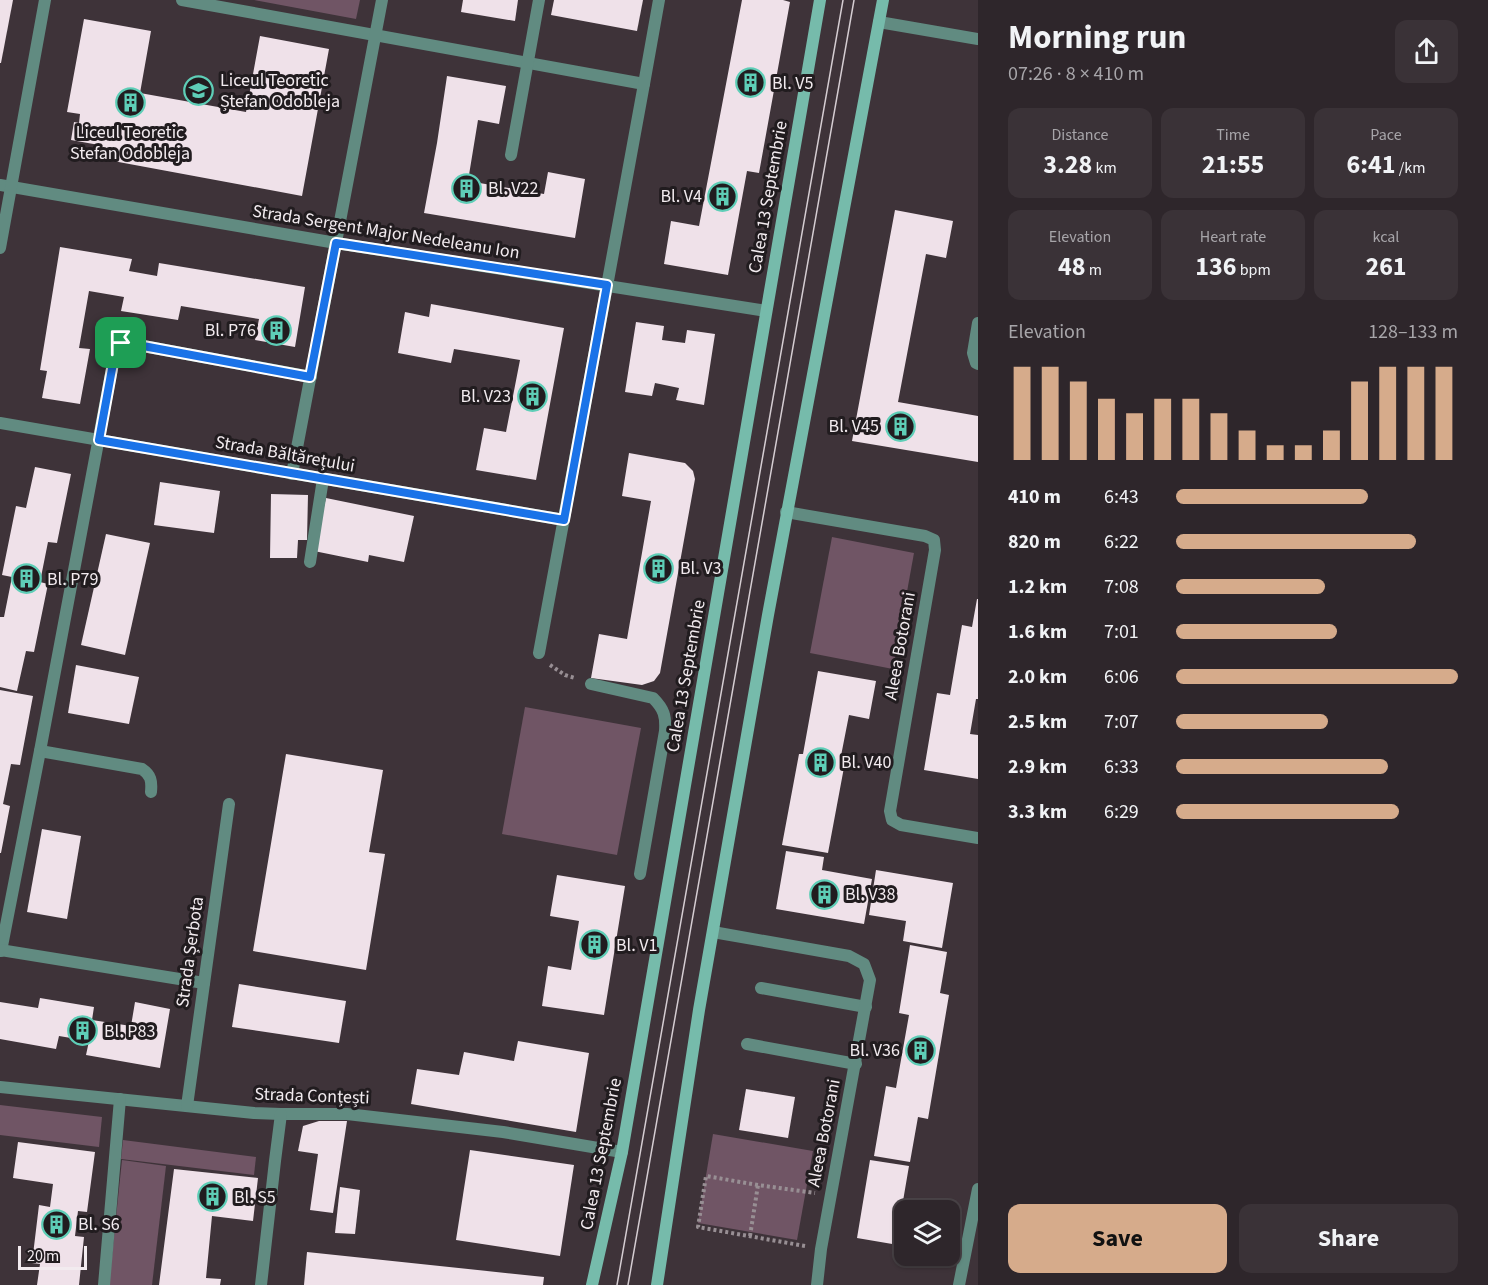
<!DOCTYPE html>
<meta charset="utf-8">
<style>
:root{--surface:#2e262b;--page:#3a3237;--text:#f1f3f6;--muted:#a7a5a9;--line:#494347;--accent:#d6ab8b}
body{margin:0;font-family:"Source Sans 3",sans-serif;background:var(--page);color:var(--text);height:100vh;display:flex;flex-direction:column;font-size:22px;white-space:nowrap}
*{box-sizing:border-box;margin:0}
p{font-size:20px;color:var(--muted)}
.icon{flex:none;width:33px;height:33px;fill:none;stroke:currentColor;stroke-width:2;stroke-linecap:round;stroke-linejoin:round}
.map{position:relative;flex:1;overflow:hidden}
.drawer{display:flex;flex-direction:column;background:var(--surface);width:510px}
.drawer>*{flex:none}
.buttons{position:absolute;left:894px;top:1200px;display:grid;gap:12px}
.buttons a{display:grid;place-items:center;width:66px;height:66px;border-radius:12px;background:var(--surface);box-shadow:0 2px 4px #0004,0 0 0 2px var(--line);font-size:30px}
.scale{position:absolute;left:18px;bottom:15px;width:69px;box-sizing:border-box;padding-left:6px;border:3px solid #f2ebef;border-top:0;font-size:16px;line-height:21px;white-space:nowrap;color:#f2ebef;-webkit-text-stroke:4px #211c1f;paint-order:stroke}
.pin{position:absolute;display:grid;place-items:center;width:51px;height:51px;color:#fff;margin:-26px;border-radius:12px;box-shadow:0 3px 9px #0006}
.round{display:grid;place-items:center;flex:none;width:63px;height:63px;border-radius:12px;background:var(--page)}
.headline{display:flex;align-items:center;justify-content:space-between;height:102px;padding:0 30px}
h1{font-size:33px;font-weight:700;line-height:45px}
.metrics{display:grid;grid-template-columns:repeat(3,1fr);gap:9px;height:102px;padding:6px 30px}
.metrics div{display:grid;align-content:center;border-radius:12px;background:var(--page);text-align:center}
.metrics b{font-size:26px;font-weight:700}
.metrics small{font-size:16px;font-weight:400}
.metrics p{font-size:16px}
.chart{height:168px;padding:12px 30px}
.chart p{display:flex;justify-content:space-between}
.chart svg{width:100%;height:108px;margin-top:6px;stroke:var(--accent);stroke-width:6}
.button{display:flex;gap:12px;margin-top:auto;padding:12px 30px}
.button a{flex:1;height:69px;border-radius:12px;background:var(--accent);color:#111;font-size:24px;font-weight:700;line-height:69px;text-align:center}
.button a+a{background:var(--page);color:var(--text)}
ul{padding:0 30px;list-style:none;font-size:20px}
li{display:grid;grid-template-columns:96px 72px 1fr;align-items:center;height:45px}
li i{height:15px;border-radius:8px;background:var(--accent)}
main{display:flex;flex:1;min-height:0}
.map>svg:first-child{display:block}
</style>
<main>
<div class="map">
<svg width="978" height="1285" viewBox="0 0 978 1285">
<rect width="100%" height="100%" fill="#3e3339"/>
<g fill="#705565">
<path d="M254,0H360L356,19Z"/>
<path d="M832,537L914,553L893,669L810,653Z"/>
<path d="M525,707L641,728L617,855L502,834Z"/>
<path d="M0,1105L102,1117L99,1147L0,1135Z"/>
<path d="M713,1134L813,1151L797,1240L698,1223Z"/>
<path d="M123,1140L256,1157L254,1175L121,1159Z"/>
<path d="M122,1160L166,1166L152,1285H109Z"/>
</g>
<g fill="#efe1e9">
<path d="M0,0H13L1,63H0Z"/>
<path d="M463,0H518L515,21L461,12Z"/>
<path d="M554,0H643L637,31L551,15Z"/>
<path d="M742,0H783L790,2L759,173L747,171L728,275L664,264L671,221L699,226Z"/>
<path d="M84,19L151,31L140,93L246,112L260,36L329,49L302,196L97,158L99,145L71,140L74,122L79,123L80,114L67,112Z"/>
<path d="M447,76L506,86L499,124L478,120L468,181L544,194L548,172L585,179L575,238L424,213L437,143Z"/>
<path d="M895,210L953,221L946,258L926,254L898,402L978,416V462L852,441Z"/>
<path d="M60,247L132,259L129,271L157,276L159,263L305,287L295,347L255,340L259,319L181,306L178,320L121,311L124,297L89,291L79,348L90,349L80,404L42,398L47,371L40,370Z"/>
<path d="M431,304L564,328L536,480L476,470L484,428L506,432L520,360L454,349L451,363L398,353L405,312L429,317Z"/>
<path d="M636,322L664,326L662,340L685,343L687,330L715,334L704,405L676,400L679,388L655,383L652,396L625,392Z"/>
<path d="M629,453L685,463L693,471L695,479L660,673L654,681L642,685L591,678L599,634L627,639L651,501L622,496Z"/>
<path d="M35,467L71,474L57,543L48,542L40,582L48,584L34,652L26,651L17,691L0,687V617H4L12,577L2,575L16,506L26,508Z"/>
<path d="M160,482L220,491L214,533L154,525Z"/>
<path d="M271,494L308,495L307,540H298L297,558H270Z"/>
<path d="M326,498L414,516L404,562L369,555L368,562L314,551Z"/>
<path d="M106,534L150,543L125,655L81,645Z"/>
<path d="M977,599H978V699H976L970,734L978,735V779L924,770L937,693L950,695L962,625L972,627Z"/>
<path d="M76,665L139,677L129,724L68,713Z"/>
<path d="M818,671L876,681L869,719L849,715L840,761L845,762L828,853L782,845L799,754H803Z"/>
<path d="M0,690L33,696L20,765L11,764L3,804L10,806L1,853H0Z"/>
<path d="M286,754L383,770L369,852L385,854L366,970L253,951Z"/>
<path d="M42,829L81,836L67,919L27,912Z"/>
<path d="M786,851L824,857L822,870L872,879L864,924L776,909Z"/>
<path d="M876,870L953,883L942,948L903,941L906,921L869,915Z"/>
<path d="M557,875L625,886L604,1015L542,1006L548,966L571,970L579,921L550,916Z"/>
<path d="M910,945L947,952L940,993L949,995L928,1119L918,1117L910,1162L874,1156L886,1086L896,1088L909,1015L899,1013Z"/>
<path d="M239,984L346,1001L339,1043L232,1027Z"/>
<path d="M40,998L94,1007L92,1020L131,1026L135,1002L170,1009L160,1068L86,1055L89,1041L59,1036L56,1049L0,1039V1002L38,1008Z"/>
<path d="M518,1041L589,1053L576,1132L411,1104L417,1069L459,1075L464,1052L514,1061Z"/>
<path d="M746,1089L795,1097L788,1138L739,1130Z"/>
<path d="M319,1121H347L333,1213L310,1210L318,1154L298,1151L303,1126Z"/>
<path d="M18,1142L95,1152L87,1212L78,1211L75,1236L84,1237L79,1285H37L40,1264L32,1263L39,1205L50,1207L53,1184L13,1178Z"/>
<path d="M470,1150L574,1165L560,1256L456,1240Z"/>
<path d="M870,1160L909,1166L903,1201L921,1204L920,1210H904V1246L857,1238Z"/>
<path d="M174,1169L258,1178L253,1221L212,1216L206,1278L221,1279L220,1285H159Z"/>
<path d="M340,1187L360,1190L355,1234L335,1233Z"/>
<path d="M307,1252L544,1277L543,1285H304Z"/>
</g>
<g fill="none" stroke-linecap="round" stroke-linejoin="round">
<g stroke="#988f94" stroke-width="4" stroke-dasharray="3 3" stroke-linecap="butt">
<path d="M550,665L565,675L575,678"/>
<path d="M750,1236L758,1185"/>
<path d="M805,1246L698,1227L706,1176L758,1185L815,1193"/>
</g>
<g stroke="#618b81" stroke-width="12">
<path d="M182,0L644,84L607,286"/>
<path d="M644,84L659,0"/>
<path d="M511,155L539,0"/>
<path d="M310,562L323,479"/>
<path d="M591,684L653,698C664,709 666,716 665,731L640,874"/>
<path d="M40,751L142,769C151,775 152,781 151,792"/>
<path d="M1,951L40,751L116,347L121,343H127L311,377"/>
<path d="M761,988L866,1007"/>
<path d="M747,1044L856,1064"/>
</g>
<g stroke="#618b81" stroke-width="12">
<path d="M879,22L978,39"/>
<path d="M0,185L336,243L766,311"/>
<path d="M0,248L45,0"/>
<path d="M978,323L973,353L976,363L978,364"/>
<path d="M0,423L564,520"/>
<path d="M292,474L382,0"/>
<path d="M786,512L925,536L934,540L935,550L890,811L892,820L901,825L978,838"/>
<path d="M539,653L607,286"/>
<path d="M713,932L849,956L864,964L870,980L821,1249L817,1285"/>
<path d="M0,950L204,983"/>
<path d="M0,1087L254,1113L281,1114H347L503,1132L622,1152"/>
<path d="M187,1106L229,804"/>
<path d="M104,1285L120,1099"/>
<path d="M261,1285L275,1161L281,1114"/>
<path d="M959,1285L978,1189"/>
</g>
<g stroke="#76bbab" stroke-width="12">
<path d="M592,1285L622,1152L820,0"/>
<path d="M657,1285L699,1010L768,615L883,0"/>
</g>
<g stroke="#d5cdd2" stroke-width="1.5">
<path d="M617,1285L843,0"/>
<path d="M628,1285L854,0"/>
</g>
</g>
<g fill="none" stroke-linecap="round" stroke-linejoin="round">
<defs>
<path id="route" d="M336,243L607,285L564,520L99,440L116,347L121,343H127L310,377Z"/>
</defs>
<use href="#route" stroke="#fff" stroke-width="12"/>
<use href="#route" stroke="#1a73e8" stroke-width="8"/>
</g>
<defs>
<symbol id="building-ring" viewBox="-11 -11 22 22"><circle r="9.5" fill="#211c1f" stroke="#5eceb7" stroke-width="1.5"/><path d="M-4-6H4V6H1V3H-1V6H-4ZM-2.5-4.3h1.7v1.8h-1.7ZM.8-4.3h1.7v1.8H.8ZM-2.5-1h1.7V.8h-1.7ZM.8-1h1.7V.8H.8Z" fill="#5eceb7"/></symbol>
<symbol id="school-ring" viewBox="-11 -11 22 22"><circle r="9.5" fill="#211c1f" stroke="#5eceb7" stroke-width="1.5"/><path d="M0-5L7-2L0 1L-7-2ZM-4 1L0 2.5L4 1V4Q0 6-4 4Z" fill="#5eceb7"/></symbol>
</defs>
<g fill-rule="evenodd">
<use href="#building-ring" x="734" y="66" width="33" height="33"/>
<use href="#school-ring" x="182" y="74" width="33" height="33"/>
<use href="#building-ring" x="114" y="86" width="33" height="33"/>
<use href="#building-ring" x="450" y="172" width="33" height="33"/>
<use href="#building-ring" x="706" y="180" width="33" height="33"/>
<use href="#building-ring" x="260" y="314" width="33" height="33"/>
<use href="#building-ring" x="516" y="380" width="33" height="33"/>
<use href="#building-ring" x="884" y="410" width="33" height="33"/>
<use href="#building-ring" x="642" y="552" width="33" height="33"/>
<use href="#building-ring" x="10" y="562" width="33" height="33"/>
<use href="#building-ring" x="804" y="746" width="33" height="33"/>
<use href="#building-ring" x="808" y="878" width="33" height="33"/>
<use href="#building-ring" x="578" y="928" width="33" height="33"/>
<use href="#building-ring" x="66" y="1014" width="33" height="33"/>
<use href="#building-ring" x="904" y="1034" width="33" height="33"/>
<use href="#building-ring" x="196" y="1180" width="33" height="33"/>
<use href="#building-ring" x="40" y="1208" width="33" height="33"/>
</g>
<g text-anchor="middle" dominant-baseline="central" stroke-width="6" stroke-linejoin="round" paint-order="stroke">
<g font-size="18" fill="#f2ebef" stroke="#211c1f" text-anchor="start">
<text x="220" y="80">Liceul Teoretic<tspan x="220" dy="21">Ștefan Odobleja</tspan></text>
<text x="772" y="83">Bl. V5</text>
<text x="130" y="132" text-anchor="middle">Liceul Teoretic<tspan x="130" dy="21">Stefan Odobleja</tspan></text>
<text x="488" y="188">Bl. V22</text>
<text x="702" y="196" text-anchor="end">Bl. V4</text>
<text x="256" y="330" text-anchor="end">Bl. P76</text>
<text x="511" y="396" text-anchor="end">Bl. V23</text>
<text x="879" y="426" text-anchor="end">Bl. V45</text>
<text x="680" y="568">Bl. V3</text>
<text x="47" y="579">Bl. P79</text>
<text x="841" y="762">Bl. V40</text>
<text x="845" y="894">Bl. V38</text>
<text x="616" y="945">Bl. V1</text>
<text x="104" y="1031">Bl. P83</text>
<text x="900" y="1050" text-anchor="end">Bl. V36</text>
<text x="234" y="1197">Bl. S5</text>
<text x="78" y="1224">Bl. S6</text>
</g>
<g font-size="18" fill="#f2ebef" stroke="#211c1f">
<text transform="translate(768 197) rotate(-80)">Calea 13 Septembrie</text>
<text transform="translate(386 232) rotate(9)">Strada Sergent Major Nedeleanu Ion</text>
<text transform="translate(285 454) rotate(10)">Strada Băltărețului</text>
<text transform="translate(900 646) rotate(-80)">Aleea Botorani</text>
<text transform="translate(686 676) rotate(-80)">Calea 13 Septembrie</text>
<text transform="translate(190 952) rotate(-82)">Strada Șerbota</text>
<text transform="translate(312 1096) rotate(2)">Strada Conțești</text>
<text transform="translate(824 1133) rotate(-79)">Aleea Botorani</text>
<text transform="translate(601 1154) rotate(-79)">Calea 13 Septembrie</text>
</g>
</g>
</svg>
<div class="buttons">
<a><svg class="icon" aria-label="layers" viewBox="0 0 24 24"><path d="M12 4l9 5-9 5-9-5zM3 14l9 5 9-5"/></svg></a>
</div>
<div class="scale">20 m</div>
<div class="pin" style="left:121px;top:343px;background:#1e9e55"><svg class="icon" aria-label="arrive" viewBox="0 0 24 24"><path d="M6 21V4h12l-3 4 3 4H6"/></svg></div>
</div>
<section class="drawer">
<div class="headline"><div><h1>Morning run</h1><p>07:26 · 8 × 410 m</p></div><a class="round"><svg class="icon" aria-label="share" viewBox="0 0 24 24"><path d="M12 15V3M7 8l5-5 5 5M5 13v7h14v-7"/></svg></a></div>
<div class="metrics">
<div><p>Distance</p><b>3.28<small> km</small></b></div>
<div><p>Time</p><b>21:55</b></div>
<div><p>Pace</p><b>6:41<small> /km</small></b></div>
</div>
<div class="metrics">
<div><p>Elevation</p><b>48<small> m</small></b></div>
<div><p>Heart rate</p><b>136<small> bpm</small></b></div>
<div><p>kcal</p><b>261</b></div>
</div>
<div class="chart"><p><span>Elevation</span>128–133 m</p>
<svg viewBox="0 0 160 44" preserveAspectRatio="none"><path d="M5 44V6M15 44V6M25 44V12M35 44V19M45 44V25M55 44V19M65 44V19M75 44V25M85 44V32M95 44V38M105 44V38M115 44V32M125 44V12M135 44V6M145 44V6M155 44V6"/></svg>
</div>
<ul>
<li><b>410 m</b>6:43<i style="width:68%"></i></li>
<li><b>820 m</b>6:22<i style="width:85%"></i></li>
<li><b>1.2 km</b>7:08<i style="width:53%"></i></li>
<li><b>1.6 km</b>7:01<i style="width:57%"></i></li>
<li><b>2.0 km</b>6:06<i style="width:100%"></i></li>
<li><b>2.5 km</b>7:07<i style="width:54%"></i></li>
<li><b>2.9 km</b>6:33<i style="width:75%"></i></li>
<li><b>3.3 km</b>6:29<i style="width:79%"></i></li>
</ul>
<div class="button"><a>Save</a><a>Share</a></div>
</section>
</main>
